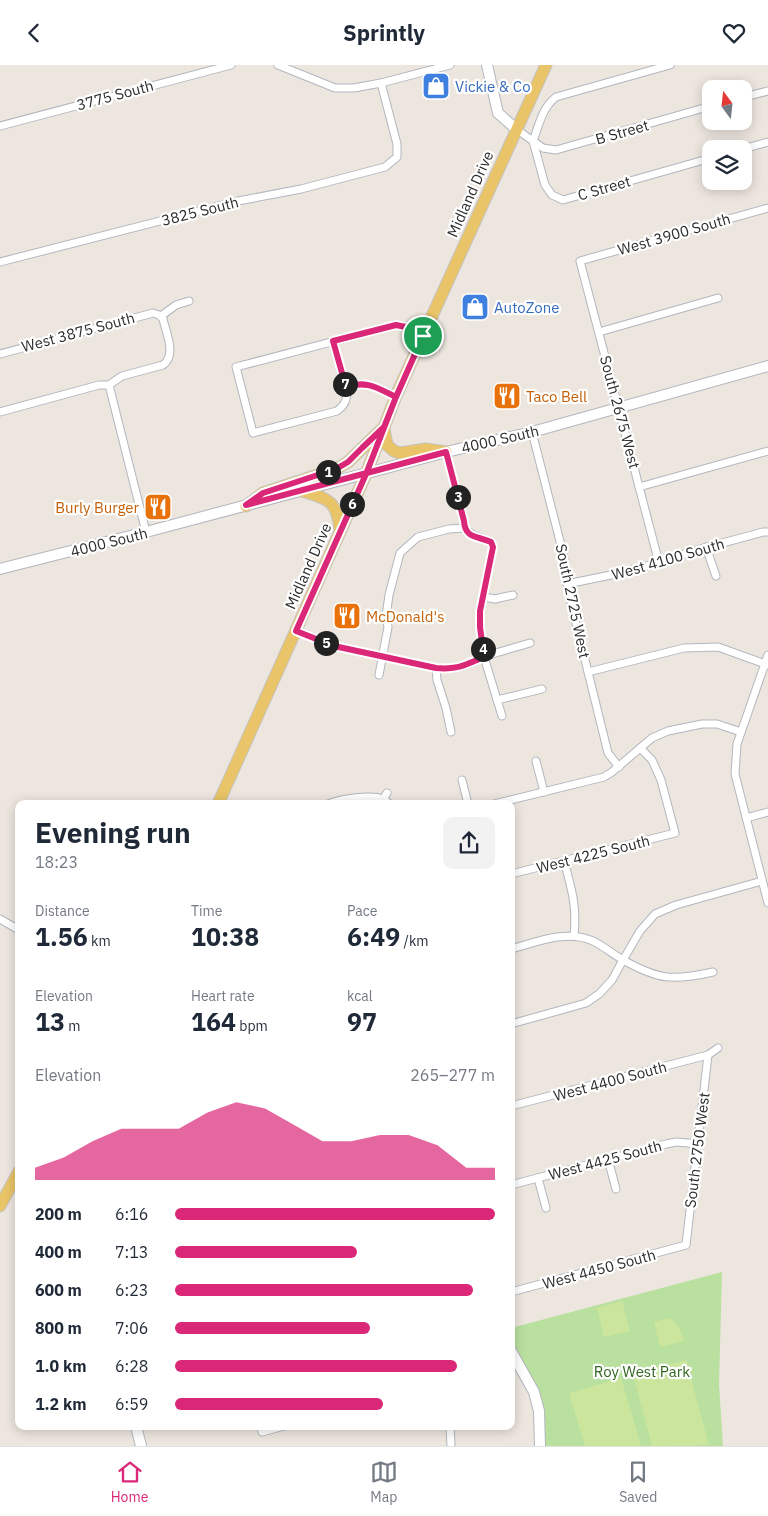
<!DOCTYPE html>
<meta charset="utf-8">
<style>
:root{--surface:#fff;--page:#f2f2f3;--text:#1f2937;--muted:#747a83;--line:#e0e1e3;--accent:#db2777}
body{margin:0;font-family:"IBM Plex Sans",sans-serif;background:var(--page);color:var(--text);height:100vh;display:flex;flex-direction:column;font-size:19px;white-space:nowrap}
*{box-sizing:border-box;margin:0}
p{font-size:16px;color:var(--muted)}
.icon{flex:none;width:28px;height:28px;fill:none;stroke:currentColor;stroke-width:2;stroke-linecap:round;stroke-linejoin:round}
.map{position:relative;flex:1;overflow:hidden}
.details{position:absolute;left:15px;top:735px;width:500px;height:630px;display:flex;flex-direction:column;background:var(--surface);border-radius:10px;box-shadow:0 2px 12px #0003}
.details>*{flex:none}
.needle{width:32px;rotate:345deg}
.tools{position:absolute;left:702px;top:15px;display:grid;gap:10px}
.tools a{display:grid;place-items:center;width:50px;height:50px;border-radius:10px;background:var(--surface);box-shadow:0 2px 12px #0003;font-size:25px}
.pin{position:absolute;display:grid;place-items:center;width:42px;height:42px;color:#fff;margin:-21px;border:2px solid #fff;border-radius:50%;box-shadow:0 1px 5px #0007}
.km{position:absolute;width:25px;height:25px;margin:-12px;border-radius:50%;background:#222;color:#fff;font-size:14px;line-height:25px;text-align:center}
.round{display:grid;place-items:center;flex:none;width:52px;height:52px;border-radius:10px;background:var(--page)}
.summary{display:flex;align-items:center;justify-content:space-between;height:85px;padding:0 20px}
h1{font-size:28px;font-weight:700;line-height:38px}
.figures{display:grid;grid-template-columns:repeat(3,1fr);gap:8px;height:85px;padding:5px 20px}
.figures div{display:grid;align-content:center}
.figures b{font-size:25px;font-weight:700}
.figures small{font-size:14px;font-weight:400}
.figures p{font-size:14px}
.chart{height:140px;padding:10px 20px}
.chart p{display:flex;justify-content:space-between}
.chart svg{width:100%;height:90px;margin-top:5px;fill:var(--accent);opacity:.7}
ul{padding:0 20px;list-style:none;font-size:16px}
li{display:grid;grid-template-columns:80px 60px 1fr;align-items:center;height:38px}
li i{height:12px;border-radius:6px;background:var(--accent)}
header{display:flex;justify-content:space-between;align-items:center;height:65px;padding:0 20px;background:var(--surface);font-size:22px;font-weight:700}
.dock{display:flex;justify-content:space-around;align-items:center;height:70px;border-top:1px solid var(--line);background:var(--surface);font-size:14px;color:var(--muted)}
.dock a{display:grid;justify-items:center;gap:2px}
.dock .current{color:var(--accent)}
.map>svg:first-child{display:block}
</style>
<header><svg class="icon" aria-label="back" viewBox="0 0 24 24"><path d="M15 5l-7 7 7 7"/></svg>Sprintly<svg class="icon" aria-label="heart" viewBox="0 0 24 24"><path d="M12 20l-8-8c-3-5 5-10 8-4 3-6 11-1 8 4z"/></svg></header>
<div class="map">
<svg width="768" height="1381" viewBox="0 0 768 1381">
<rect width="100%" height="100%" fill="#ede6df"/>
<path fill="#b9e09f" d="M722,1207L719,1319L723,1381H542L537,1324L511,1279V1263Z"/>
<g fill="#cbe69c">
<path d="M622,1236L630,1266L604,1272L597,1243Z"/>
<path d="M670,1253C679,1260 681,1266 684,1276L660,1282L654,1257Z"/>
<path d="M686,1295L709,1380L652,1381L633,1309Z"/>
<path d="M621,1313L641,1381H585L569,1328Z"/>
</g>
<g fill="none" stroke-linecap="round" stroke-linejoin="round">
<defs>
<g id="street">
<path d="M278,0L335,23H354L381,18L450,0"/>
<path d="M744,32L768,26"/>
<path d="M0,61L231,0"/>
<path d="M516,64L533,76C539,60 542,43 556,32L670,0"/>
<path d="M533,76L545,120L552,130L563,135L711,93"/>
<path d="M533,76L543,83L556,85L711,41"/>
<path d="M743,84L768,77"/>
<path d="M0,197L238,136L301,124L385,102L397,92V79L381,18"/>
<path d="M161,251L176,240L189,236"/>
<path d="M599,267L718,233"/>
<path d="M333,276C335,292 350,319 346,334C345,339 341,343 337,346L253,368L236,302L396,260L411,263L423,271"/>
<path d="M0,289L153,248L159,250L163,254C166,268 177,290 163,300L122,311L109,320H99L0,347"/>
<path d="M109,320L146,467"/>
<path d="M346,321C367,315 377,323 396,331"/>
<path d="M532,367L563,488L569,530L608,688L619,702"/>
<path d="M446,387L463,451L464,463"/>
<path d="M639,422L768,386"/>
<path d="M464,463C472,472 481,472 491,477L493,482L480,546V562L484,592L502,651"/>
<path d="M706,482L716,511"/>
<path d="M659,498L580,196L768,143"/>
<path d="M567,519L611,510L670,495L689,487L763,467H768"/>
<path d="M484,532L495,534L513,530"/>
<path d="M296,565L333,581L436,603C462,606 470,597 492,589C505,585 517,582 530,578"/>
<path d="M768,590L737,679L735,709L768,838"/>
<path d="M436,603L437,615L446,643L451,667"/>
<path d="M588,607L684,583L718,582L768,600"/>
<path d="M379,610L388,562L386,551L389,530L400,488L418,472L449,464L464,463"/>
<path d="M497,635L542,624"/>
<path d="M536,696L544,727"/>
<path d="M462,715L468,739"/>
<path d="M383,734L387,728"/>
<path d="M328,739C340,734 371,729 383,734C385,735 387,737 390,739"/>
<path d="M494,739L604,712L612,707L652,673L668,666L702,659H717L741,667"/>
<path d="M746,753L768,747"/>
<path d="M564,796C572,825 577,841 574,871"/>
<path d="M511,809L675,768L661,715L652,695L640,683"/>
<path d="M0,854L19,865"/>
<path d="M511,884C537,877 567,864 593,876C603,881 613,889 623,895L640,866L655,849L676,840L762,816"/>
<path d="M511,959L586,938L599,929L612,915L623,895C659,915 673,916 713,907"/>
<path d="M511,1041L708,990L718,983"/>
<path d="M608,1094L616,1124"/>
<path d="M538,1113L546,1143"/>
<path d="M511,1120L666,1079L676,1077L699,1079"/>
<path d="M511,1227L686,1180L708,990"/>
<path d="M261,1361L262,1367L284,1361"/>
<path d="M450,1361L451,1381"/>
</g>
<g id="secondary">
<path d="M487,0L498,48L516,64"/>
<path d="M0,504L146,467L446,387L532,367L768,301"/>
<path d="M511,1286L534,1327L539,1346L540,1381"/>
<path d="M136,1361L141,1381"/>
</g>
<g id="primary">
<path d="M384,364L387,380L394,386L400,388L426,384L446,387"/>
<path d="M302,426C328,434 337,435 340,465"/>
<path d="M246,441L263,428L336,404L348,397L381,365"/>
<path d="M218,739L366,409L396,331L423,271L546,0"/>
<path d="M0,1141L19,1106"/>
</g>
</defs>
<use href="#street" stroke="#b2b6be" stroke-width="9"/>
<use href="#secondary" stroke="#b2b6be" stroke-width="12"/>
<use href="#primary" stroke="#c4c4c4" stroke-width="13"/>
<use href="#street" stroke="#fff" stroke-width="7"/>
<use href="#secondary" stroke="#fff" stroke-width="10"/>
<use href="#primary" stroke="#e9c468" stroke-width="11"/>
</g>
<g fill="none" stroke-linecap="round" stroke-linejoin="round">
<defs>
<path id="route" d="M423,271L396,332L384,362L362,383L348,397L336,404L263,428L246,440L446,387L464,456C465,474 478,471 491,477L493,482L480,546V562L484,592C464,600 458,605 436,603L334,581L296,566L366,409C376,383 386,357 396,332C377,323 367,315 346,322L333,276L396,260L411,263L423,271"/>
</defs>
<use href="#route" stroke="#fff" stroke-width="10"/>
<use href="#route" stroke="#db2777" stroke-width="6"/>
</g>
<defs>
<symbol id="shop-square" viewBox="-11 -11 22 22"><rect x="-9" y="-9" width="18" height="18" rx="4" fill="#3f7fe0" stroke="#fff"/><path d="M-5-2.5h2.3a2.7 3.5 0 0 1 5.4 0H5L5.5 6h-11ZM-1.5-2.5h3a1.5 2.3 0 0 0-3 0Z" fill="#fff"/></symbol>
<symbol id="restaurant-square" viewBox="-11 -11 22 22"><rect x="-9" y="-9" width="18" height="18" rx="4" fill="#e8710a" stroke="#fff"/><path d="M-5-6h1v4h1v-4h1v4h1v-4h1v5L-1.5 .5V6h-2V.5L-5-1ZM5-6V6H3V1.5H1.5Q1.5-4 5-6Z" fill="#fff"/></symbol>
</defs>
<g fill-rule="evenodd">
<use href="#shop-square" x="420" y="5" width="32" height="32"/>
<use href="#shop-square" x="459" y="226" width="32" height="32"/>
<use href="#restaurant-square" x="491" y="315" width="32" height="32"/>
<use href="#restaurant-square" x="142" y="426" width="32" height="32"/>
<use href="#restaurant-square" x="331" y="535" width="32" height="32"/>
</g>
<g text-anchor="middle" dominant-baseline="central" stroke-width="4.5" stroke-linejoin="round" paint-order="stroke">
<g font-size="15" fill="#366cbe" stroke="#fff" text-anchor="start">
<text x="455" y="21">Vickie &amp; Co</text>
<text x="494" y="242">AutoZone</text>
</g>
<g font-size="15" fill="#2c2c2c" stroke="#fff">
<text transform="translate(115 30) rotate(-15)">3775 South</text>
<text transform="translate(622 67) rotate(-16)">B Street</text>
<text transform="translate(604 123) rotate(-16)">C Street</text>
<text transform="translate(470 129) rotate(-66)">Midland Drive</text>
<text transform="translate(200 146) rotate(-14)">3825 South</text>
<text transform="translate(674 169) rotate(-16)">West 3900 South</text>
<text transform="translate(78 267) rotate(-15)">West 3875 South</text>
<text transform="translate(620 347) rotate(75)">South 2675 West</text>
<text transform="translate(500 374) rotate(-13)">4000 South</text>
<text transform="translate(109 477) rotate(-14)">4000 South</text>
<text transform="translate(668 494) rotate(-16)">West 4100 South</text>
<text transform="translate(308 501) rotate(-66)">Midland Drive</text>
<text transform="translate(573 536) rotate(78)">South 2725 West</text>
<text transform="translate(593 789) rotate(-14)">West 4225 South</text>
<text transform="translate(610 1016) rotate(-15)">West 4400 South</text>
<text transform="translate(697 1085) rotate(-83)">South 2750 West</text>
<text transform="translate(605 1095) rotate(-15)">West 4425 South</text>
<text transform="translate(599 1204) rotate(-15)">West 4450 South</text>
</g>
<g font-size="15" fill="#c56008" stroke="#fff" text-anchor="start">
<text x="526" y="331">Taco Bell</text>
<text x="139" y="442" text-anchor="end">Burly Burger</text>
<text x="366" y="551">McDonald's</text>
</g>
<g font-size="15" fill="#32661f" stroke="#fff">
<text x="642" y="1306">Roy West Park</text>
</g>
</g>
</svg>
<div class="tools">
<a><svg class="needle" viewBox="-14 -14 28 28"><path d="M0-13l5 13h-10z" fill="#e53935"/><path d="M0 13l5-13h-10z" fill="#747a83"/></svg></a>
<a><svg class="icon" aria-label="layers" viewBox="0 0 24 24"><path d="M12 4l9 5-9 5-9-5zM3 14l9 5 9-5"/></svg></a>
</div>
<div class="pin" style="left:423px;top:271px;background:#1e9e55"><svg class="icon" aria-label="arrive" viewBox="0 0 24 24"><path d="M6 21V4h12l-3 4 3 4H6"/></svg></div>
<b class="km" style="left:328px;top:407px">1</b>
<b class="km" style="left:458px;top:432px">3</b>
<b class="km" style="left:483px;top:584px">4</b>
<b class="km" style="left:326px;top:578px">5</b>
<b class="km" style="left:352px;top:439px">6</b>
<b class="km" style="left:345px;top:319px">7</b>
<section class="details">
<div class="summary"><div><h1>Evening run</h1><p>18:23</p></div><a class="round"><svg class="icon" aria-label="share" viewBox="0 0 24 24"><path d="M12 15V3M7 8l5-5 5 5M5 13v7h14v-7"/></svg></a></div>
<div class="figures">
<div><p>Distance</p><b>1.56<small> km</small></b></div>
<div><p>Time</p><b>10:38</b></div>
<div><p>Pace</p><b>6:49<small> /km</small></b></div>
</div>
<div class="figures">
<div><p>Elevation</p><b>13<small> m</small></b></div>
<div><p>Heart rate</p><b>164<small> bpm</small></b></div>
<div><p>kcal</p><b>97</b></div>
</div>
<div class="chart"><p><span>Elevation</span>265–277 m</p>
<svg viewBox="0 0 160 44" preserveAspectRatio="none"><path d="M0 44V38L10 33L20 25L30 19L40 19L50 19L60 11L70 6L80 9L90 17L100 25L110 25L120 22L130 22L140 27L150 38L160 38V44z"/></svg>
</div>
<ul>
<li><b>200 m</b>6:16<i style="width:100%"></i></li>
<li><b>400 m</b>7:13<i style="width:57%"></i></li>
<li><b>600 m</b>6:23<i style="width:93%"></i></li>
<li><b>800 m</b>7:06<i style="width:61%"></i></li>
<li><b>1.0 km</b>6:28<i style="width:88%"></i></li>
<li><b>1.2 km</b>6:59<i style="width:65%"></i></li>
</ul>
</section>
</div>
<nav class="dock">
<a class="current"><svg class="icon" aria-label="home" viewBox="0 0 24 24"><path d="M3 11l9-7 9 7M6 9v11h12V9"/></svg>Home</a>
<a><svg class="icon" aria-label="map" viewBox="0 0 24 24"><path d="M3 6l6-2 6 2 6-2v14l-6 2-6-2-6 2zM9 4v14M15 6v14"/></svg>Map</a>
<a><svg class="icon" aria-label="saved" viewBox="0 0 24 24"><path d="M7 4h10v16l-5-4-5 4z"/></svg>Saved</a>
</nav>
